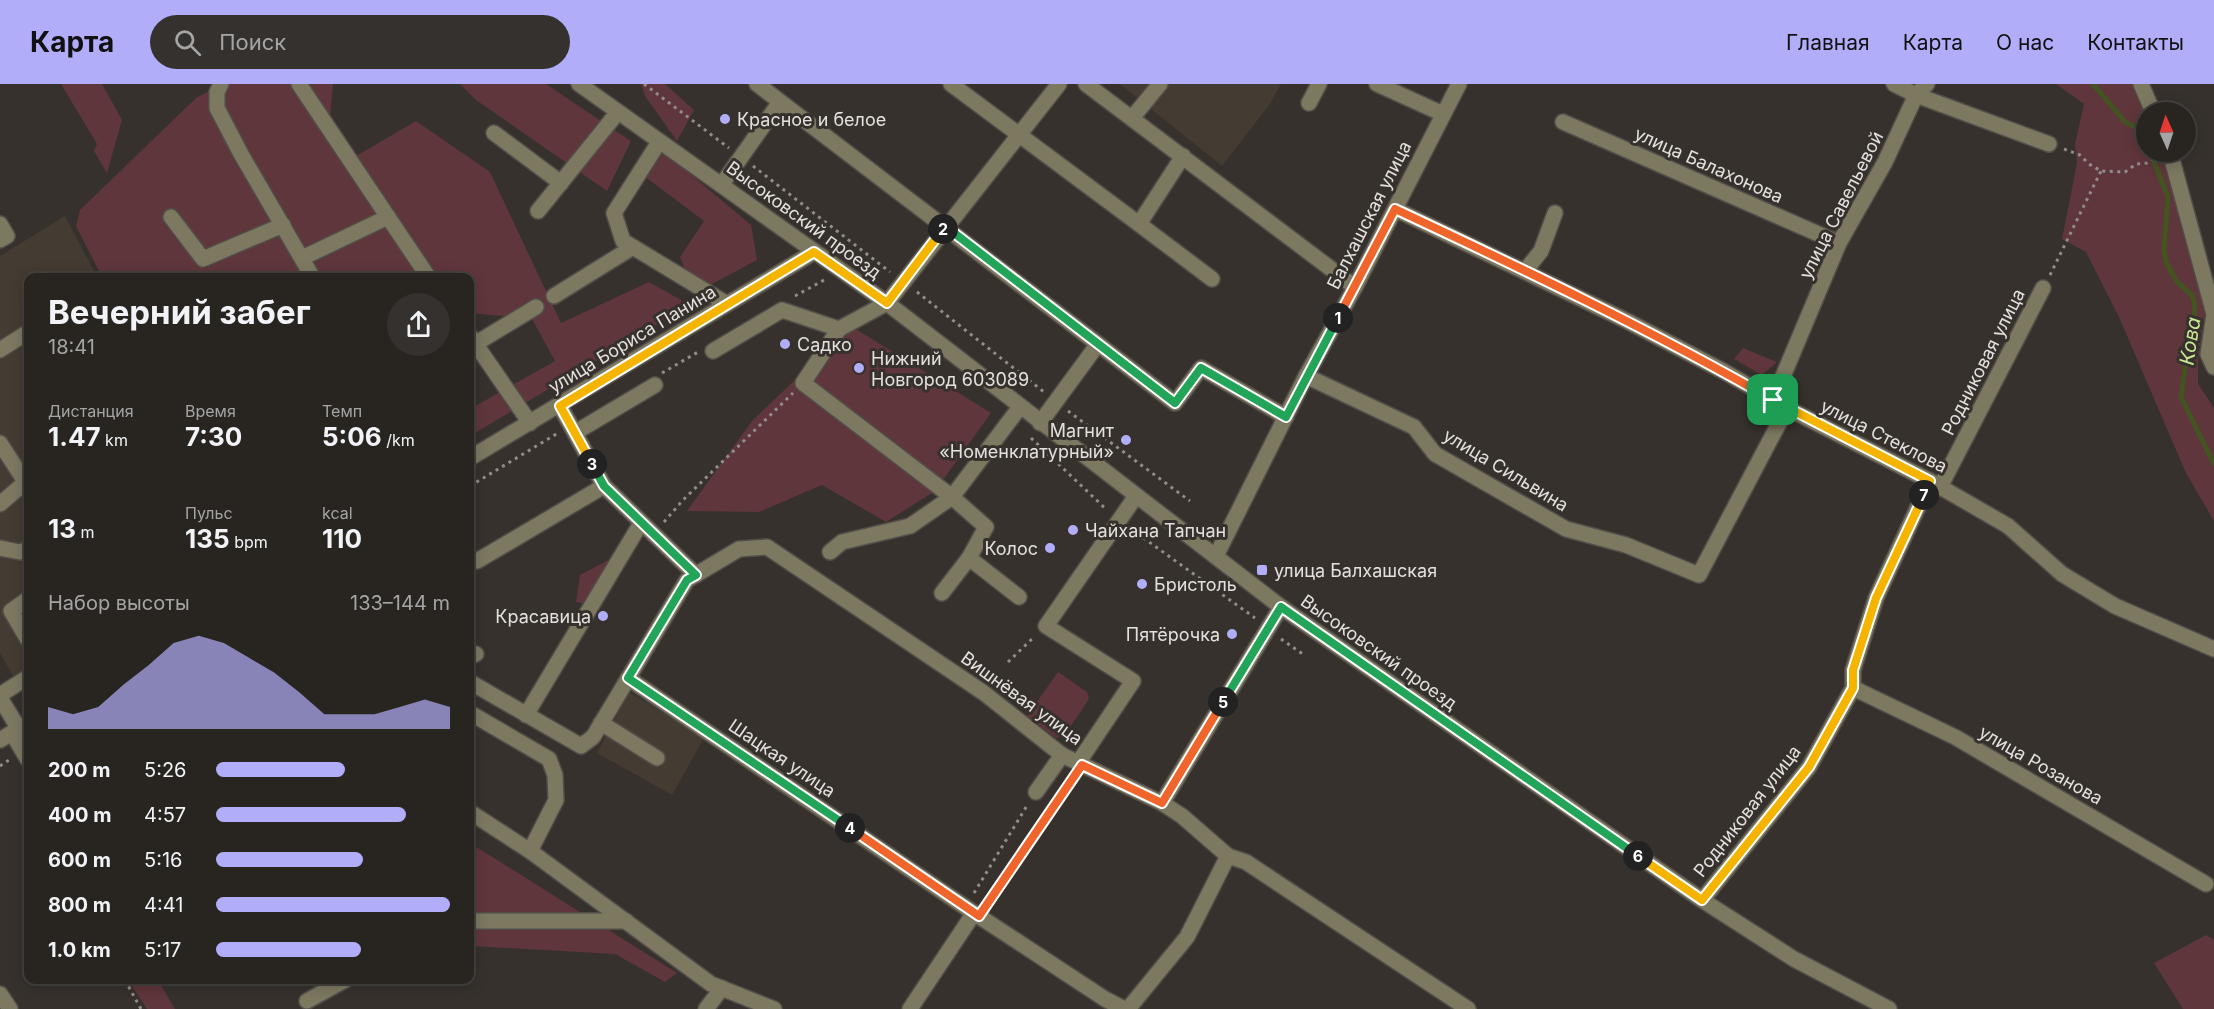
<!DOCTYPE html>
<html lang="ru">
<meta charset="utf-8">
<style>
:root{--surface:#282521;--page:#34312e;--text:#f1f3f6;--muted:#a5a5a5;--line:#44423f;--accent:#b2adf9}
body{margin:0;font-family:Inter,sans-serif;background:var(--page);color:var(--text);height:100vh;display:flex;flex-direction:column;font-size:22px;white-space:nowrap}
*{box-sizing:border-box;margin:0}
p{font-size:20px;color:var(--muted)}
.icon{flex:none;width:33px;height:33px;fill:none;stroke:currentColor;stroke-width:2;stroke-linecap:round;stroke-linejoin:round}
.map{position:relative;flex:1;overflow:hidden}
.sheet{position:absolute;left:24px;top:189px;width:450px;height:711px;display:flex;flex-direction:column;background:var(--surface);border-radius:12px;box-shadow:0 3px 15px #0003,0 0 0 2px var(--line)}
.sheet>*{flex:none}
.needle{width:39px;rotate:357deg}
.buttons{position:absolute;left:2136px;top:18px;display:grid;gap:12px}
.buttons a{display:grid;place-items:center;width:60px;height:60px;border-radius:50%;background:var(--surface);box-shadow:0 3px 15px #0003,0 0 0 2px var(--line);font-size:30px}
.pin{position:absolute;display:grid;place-items:center;width:51px;height:51px;color:#fff;margin:-26px;border-radius:12px;box-shadow:0 3px 9px #0006}
.km{position:absolute;width:30px;height:30px;margin:-15px;border-radius:50%;background:#222;color:#fff;font-size:16px;line-height:30px;text-align:center}
.round{display:grid;place-items:center;flex:none;width:63px;height:63px;border-radius:32px;background:var(--page)}
.summary{display:flex;align-items:center;justify-content:space-between;height:102px;padding:0 24px}
h1{font-size:33px;font-weight:700;line-height:45px}
.stats{display:grid;grid-template-columns:repeat(3,1fr);gap:9px;height:102px;padding:6px 24px}
.stats div{display:grid;align-content:center}
.stats b{font-size:26px;font-weight:700}
.stats small{font-size:16px;font-weight:400}
.stats p{font-size:16px}
.chart{height:168px;padding:12px 24px}
.chart p{display:flex;justify-content:space-between}
.chart svg{width:100%;height:108px;margin-top:6px;fill:var(--accent);opacity:.7}
ul{padding:0 24px;list-style:none;font-size:20px}
li{display:grid;grid-template-columns:96px 72px 1fr;align-items:center;height:45px}
li i{height:15px;border-radius:8px;background:var(--accent)}
header{display:flex;align-items:center;gap:36px;box-sizing:border-box;height:84px;padding:0 30px;background:var(--accent);color:#111}
header strong{font-size:28px}
nav{display:flex;gap:33px;margin-inline-start:auto;font-size:21px}
.search{width:420px;height:54px;background:var(--page);display:flex;align-items:center;gap:15px;box-sizing:border-box;padding:0 21px;border-radius:33px;color:var(--muted);font-size:22px}
.map>svg:first-child{display:block}
</style>
<header>
<strong>Карта</strong>
<div class="search"><svg class="icon" aria-label="search" viewBox="0 0 24 24"><circle cx="10" cy="10" r="6"/><path d="M15 15l6 6"/></svg>Поиск</div>
<nav><a>Главная</a><a>Карта</a><a>О нас</a><a>Контакты</a></nav>
</header>
<div class="map">
<svg width="2214" height="925" viewBox="0 0 2214 925">
<rect width="100%" height="100%" fill="#36312c"/>
<g fill="#443b32">
<path d="M1120,0H1281L1270,20L1222,82Z"/>
<path d="M65,132L96,191L92,194H28V609L24,611L0,569V172Z"/>
<path d="M629,608L704,654L672,711L597,669Z"/>
</g>
<g fill="#5f363b">
<path d="M61,0H102L122,36L107,89L94,67L97,60Z"/>
<path d="M222,0H333L329,45L351,75L416,37L490,88L561,239L649,198L690,221L470,352V325L555,277L532,235L470,229V194L102,193L76,142L80,126L196,14Z"/>
<path d="M460,0H546L631,57L607,107L476,16Z"/>
<path d="M641,0H665L694,26L677,57L645,12Z"/>
<path d="M2056,0H2135L2146,29V68H2163L2206,219L2198,275V300L2214,324V437L2186,389L2119,233L2086,168L2062,155L2077,79L2075,60L2084,20Z"/>
<path d="M662,66L751,141L757,176L695,209L680,173L704,137L644,92Z"/>
<path d="M851,242L991,329L935,407L886,438L822,401L759,428L687,427L752,337Z"/>
<path d="M1743,264L1777,278L1762,291L1734,275Z"/>
<path d="M631,464L596,522L576,518L580,491Z"/>
<path d="M1058,588L1087,608L1089,615L1064,652L1056,654L1027,632Z"/>
<path d="M470,759L677,889L665,898L615,870L470,862Z"/>
<path d="M2206,851L2214,856V925H2183L2154,879Z"/>
<path d="M128,896H158L175,925H147Z"/>
</g>
<g fill="none" stroke-linecap="round" stroke-linejoin="round">
<g stroke="#435421" stroke-width="5">
<path d="M2093,0L2125,38L2140,45L2146,53"/>
<path d="M2150,68L2168,113L2164,165L2166,178L2177,198L2192,211L2195,221L2192,256L2186,277L2181,313L2214,380"/>
</g>
<defs>
<g id="minor">
<path d="M221,0L217,8V24L241,70L313,194"/>
<path d="M299,0L388,133"/>
<path d="M579,0L887,219L1281,523L1702,816L1794,875L1889,925"/>
<path d="M757,0L1098,260L1040,339"/>
<path d="M951,0L1139,140"/>
<path d="M1086,0L1355,203"/>
<path d="M1377,0L1443,30"/>
<path d="M1894,0L1916,11L2049,60"/>
<path d="M2141,0L2153,28"/>
<path d="M1309,19L1319,0"/>
<path d="M1132,34L1160,0"/>
<path d="M1563,38L1839,159"/>
<path d="M494,49L561,99"/>
<path d="M659,58L614,129L623,157L727,220"/>
<path d="M2170,68L2214,230L2208,270L2214,283"/>
<path d="M1183,72L1139,140L1212,195"/>
<path d="M722,100L780,18"/>
<path d="M1395,125L1627,237L1723,287L1787,324L1930,397L2008,442L2062,490L2115,522L2214,565"/>
<path d="M538,127L618,28"/>
<path d="M171,133L203,175L283,141"/>
<path d="M0,140L7,152L0,156"/>
<path d="M302,174L388,133L429,194"/>
<path d="M1525,187L1541,167L1555,129"/>
<path d="M554,212L633,163"/>
<path d="M839,245L803,299L952,413L986,443L969,474L1019,513"/>
<path d="M470,252L530,339"/>
<path d="M475,260L536,223"/>
<path d="M1098,260L1175,319L1201,284L1286,333"/>
<path d="M0,266L28,248"/>
<path d="M713,267L782,226L839,245L887,219L1059,0"/>
<path d="M1306,292L1414,343L1435,370L1566,445L1626,461L1699,491L1787,324"/>
<path d="M1773,316L1839,159L1885,78L1916,11L1927,0"/>
<path d="M576,348L655,301"/>
<path d="M0,359L26,399"/>
<path d="M470,374L814,168"/>
<path d="M604,402L696,491"/>
<path d="M1940,403L2043,204"/>
<path d="M0,420L28,396"/>
<path d="M0,464L20,468L28,465"/>
<path d="M830,468L842,458L910,442L952,413L1020,323"/>
<path d="M1216,472L1306,292L1355,203L1459,0"/>
<path d="M477,477L604,402L560,322"/>
<path d="M942,509L969,474"/>
<path d="M28,515L11,527L28,556"/>
<path d="M470,571L476,570"/>
<path d="M628,594L974,829L1105,915L1124,925"/>
<path d="M470,598L581,662L593,653L687,496L739,465L767,463L984,609L1062,671L1162,719L1182,732L1228,772L1246,778L1468,925"/>
<path d="M1853,604L1955,653L2206,800"/>
<path d="M0,611L28,593"/>
<path d="M0,614L19,645"/>
<path d="M470,629L549,675L555,691L556,716L530,767"/>
<path d="M526,631L641,439"/>
<path d="M601,639L657,674"/>
<path d="M12,649L28,676"/>
<path d="M0,656L28,639"/>
<path d="M1078,679L1133,597L1046,542L1136,412"/>
<path d="M1036,708L1062,671"/>
<path d="M1162,719L1281,523"/>
<path d="M470,728L530,767L711,900L774,925"/>
<path d="M1702,816L1809,683L1853,604V586L1876,514L1930,397"/>
<path d="M470,837H626"/>
<path d="M0,910L10,925"/>
<path d="M307,917L345,896"/>
<path d="M706,925L722,904"/>
<path d="M910,925L974,829"/>
<path d="M1128,925L1187,853L1228,772"/>
</g>
</defs>
<use href="#minor" stroke="#524d48" stroke-width="18"/>
<g stroke="#918d89" stroke-width="3" stroke-dasharray="3 4.5" stroke-linecap="butt">
<path d="M644,0L729,64"/>
<path d="M2064,65L2080,71L2089,80L2101,87L2125,88L2136,80L2147,79L2155,74"/>
<path d="M753,82L890,188"/>
<path d="M2050,191L2101,87"/>
<path d="M917,208L1044,308"/>
<path d="M795,212L826,195"/>
<path d="M662,289L698,268"/>
<path d="M1068,327L1190,417"/>
<path d="M1031,354L1107,426"/>
<path d="M470,402L558,349"/>
<path d="M664,438L683,416L793,309"/>
<path d="M1131,445L1255,534"/>
<path d="M1281,555L1304,571"/>
<path d="M1008,578L1034,553"/>
<path d="M0,682L9,676"/>
<path d="M974,809L1028,720"/>
<path d="M988,818L1072,695"/>
<path d="M125,896L141,925"/>
</g>
<use href="#minor" stroke="#7d7860" stroke-width="15"/>
</g>
<g fill="none" stroke-linecap="round" stroke-linejoin="round">
<defs>
<path id="split-1" d="M1338,234L1395,125C1523,185 1651,246 1773,316"/>
<path id="split-2" d="M943,145L945,142L1175,319L1201,284L1286,333L1338,234"/>
<path id="split-3" d="M592,380L560,322L814,168L887,219L943,145"/>
<path id="split-4" d="M592,380L604,402L696,491L687,496L628,594L850,744"/>
<path id="split-5" d="M850,744L979,832L1082,681L1162,719L1223,618"/>
<path id="split-6" d="M1223,618L1281,523L1638,772"/>
<path id="split-7" d="M1638,772L1702,816L1809,683L1853,604V586L1876,514L1924,411"/>
<path id="split-8" d="M1773,316L1930,397L1924,411"/>
</defs>
<use href="#split-1" stroke="#fff" stroke-width="12"/>
<use href="#split-2" stroke="#fff" stroke-width="12"/>
<use href="#split-3" stroke="#fff" stroke-width="12"/>
<use href="#split-4" stroke="#fff" stroke-width="12"/>
<use href="#split-5" stroke="#fff" stroke-width="12"/>
<use href="#split-6" stroke="#fff" stroke-width="12"/>
<use href="#split-7" stroke="#fff" stroke-width="12"/>
<use href="#split-8" stroke="#fff" stroke-width="12"/>
<use href="#split-1" stroke="#f0652b" stroke-width="8"/>
<use href="#split-2" stroke="#22a559" stroke-width="8"/>
<use href="#split-3" stroke="#f5b400" stroke-width="8"/>
<use href="#split-4" stroke="#22a559" stroke-width="8"/>
<use href="#split-5" stroke="#f0652b" stroke-width="8"/>
<use href="#split-6" stroke="#22a559" stroke-width="8"/>
<use href="#split-7" stroke="#f5b400" stroke-width="8"/>
<use href="#split-8" stroke="#f5b400" stroke-width="8"/>
</g>
<g fill="#b2adf9" stroke="#36312c" stroke-width="2">
<circle cx="725" cy="35" r="6"/>
<circle cx="785" cy="260" r="6"/>
<circle cx="859" cy="284" r="6"/>
<circle cx="1126" cy="356" r="6"/>
<circle cx="1073" cy="446" r="6"/>
<circle cx="1050" cy="464" r="6"/>
<rect x="1256" y="480" width="12" height="12" rx="3"/>
<circle cx="1142" cy="500" r="6"/>
<circle cx="603" cy="532" r="6"/>
<circle cx="1232" cy="550" r="6"/>
</g>
<g text-anchor="middle" dominant-baseline="central" stroke-width="6" stroke-linejoin="round" paint-order="stroke">
<g font-size="18" fill="#e3e0dd" stroke="#36312c" text-anchor="start">
<text x="737" y="35">Красное и белое</text>
<text x="797" y="260">Садко</text>
<text x="871" y="274">Нижний<tspan x="871" dy="21">Новгород 603089</tspan></text>
<text x="1114" y="346" text-anchor="end">Магнит<tspan x="1114" dy="21">«Номенклатурный»</tspan></text>
<text x="1085" y="446">Чайхана Тапчан</text>
<text x="1038" y="464" text-anchor="end">Колос</text>
<text x="1274" y="486">улица Балхашская</text>
<text x="1154" y="500">Бристоль</text>
<text x="591" y="532" text-anchor="end">Красавица</text>
<text x="1220" y="550" text-anchor="end">Пятёрочка</text>
</g>
<g font-size="18" fill="#e3e0dd" stroke="#36312c">
<text transform="translate(1709 81) rotate(24)">улица Балахонова</text>
<text transform="translate(1841 121) rotate(-63)">улица Савельевой</text>
<text transform="translate(1369 131) rotate(-63)">Балхашская улица</text>
<text transform="translate(804 136) rotate(36)">Высоковский проезд</text>
<text transform="translate(632 255) rotate(-31)">улица Бориса Панина</text>
<text transform="translate(1983 278) rotate(-63)">Родниковая улица</text>
<text transform="translate(1884 352) rotate(27)">улица Стеклова</text>
<text transform="translate(1506 386) rotate(31)">улица Сильвина</text>
<text transform="translate(1379 568) rotate(35)">Высоковский проезд</text>
<text transform="translate(1022 614) rotate(36)">Вишнёвая улица</text>
<text transform="translate(782 674) rotate(34)">Шацкая улица</text>
<text transform="translate(2041 681) rotate(30)">улица Розанова</text>
<text transform="translate(1747 727) rotate(-52)">Родниковая улица</text>
</g>
<g font-size="20" font-style="italic" fill="#c8e695" stroke="#36312c">
<text transform="translate(2190 257) rotate(-81)">Кова</text>
</g>
</g>
</svg>
<div class="buttons">
<a><svg class="needle" viewBox="-14 -14 28 28"><path d="M0-13l5 13h-10z" fill="#e53935"/><path d="M0 13l5-13h-10z" fill="#a5a5a5"/></svg></a>
</div>
<div class="pin" style="left:1773px;top:316px;background:#1e9e55"><svg class="icon" aria-label="arrive" viewBox="0 0 24 24"><path d="M6 21V4h12l-3 4 3 4H6"/></svg></div>
<b class="km" style="left:1338px;top:234px">1</b>
<b class="km" style="left:943px;top:145px">2</b>
<b class="km" style="left:592px;top:380px">3</b>
<b class="km" style="left:850px;top:744px">4</b>
<b class="km" style="left:1223px;top:618px">5</b>
<b class="km" style="left:1638px;top:772px">6</b>
<b class="km" style="left:1924px;top:411px">7</b>
<section class="sheet">
<div class="summary"><div><h1>Вечерний забег</h1><p>18:41</p></div><a class="round"><svg class="icon" aria-label="share" viewBox="0 0 24 24"><path d="M12 15V3M7 8l5-5 5 5M5 13v7h14v-7"/></svg></a></div>
<div class="stats">
<div><p>Дистанция</p><b>1.47<small> km</small></b></div>
<div><p>Время</p><b>7:30</b></div>
<div><p>Темп</p><b>5:06<small> /km</small></b></div>
</div>
<div class="stats">
<div><b>13<small> m</small></b></div>
<div><p>Пульс</p><b>135<small> bpm</small></b></div>
<div><p>kcal</p><b>110</b></div>
</div>
<div class="chart"><p><span>Набор высоты</span>133–144 m</p>
<svg viewBox="0 0 160 44" preserveAspectRatio="none"><path d="M0 44V35L10 38L20 35L30 26L40 18L50 9L60 6L70 9L80 15L90 21L100 29L110 38L120 38L130 38L140 35L150 32L160 35V44z"/></svg>
</div>
<ul>
<li><b>200 m</b>5:26<i style="width:55%"></i></li>
<li><b>400 m</b>4:57<i style="width:81%"></i></li>
<li><b>600 m</b>5:16<i style="width:63%"></i></li>
<li><b>800 m</b>4:41<i style="width:100%"></i></li>
<li><b>1.0 km</b>5:17<i style="width:62%"></i></li>
</ul>
</section>
</div>
